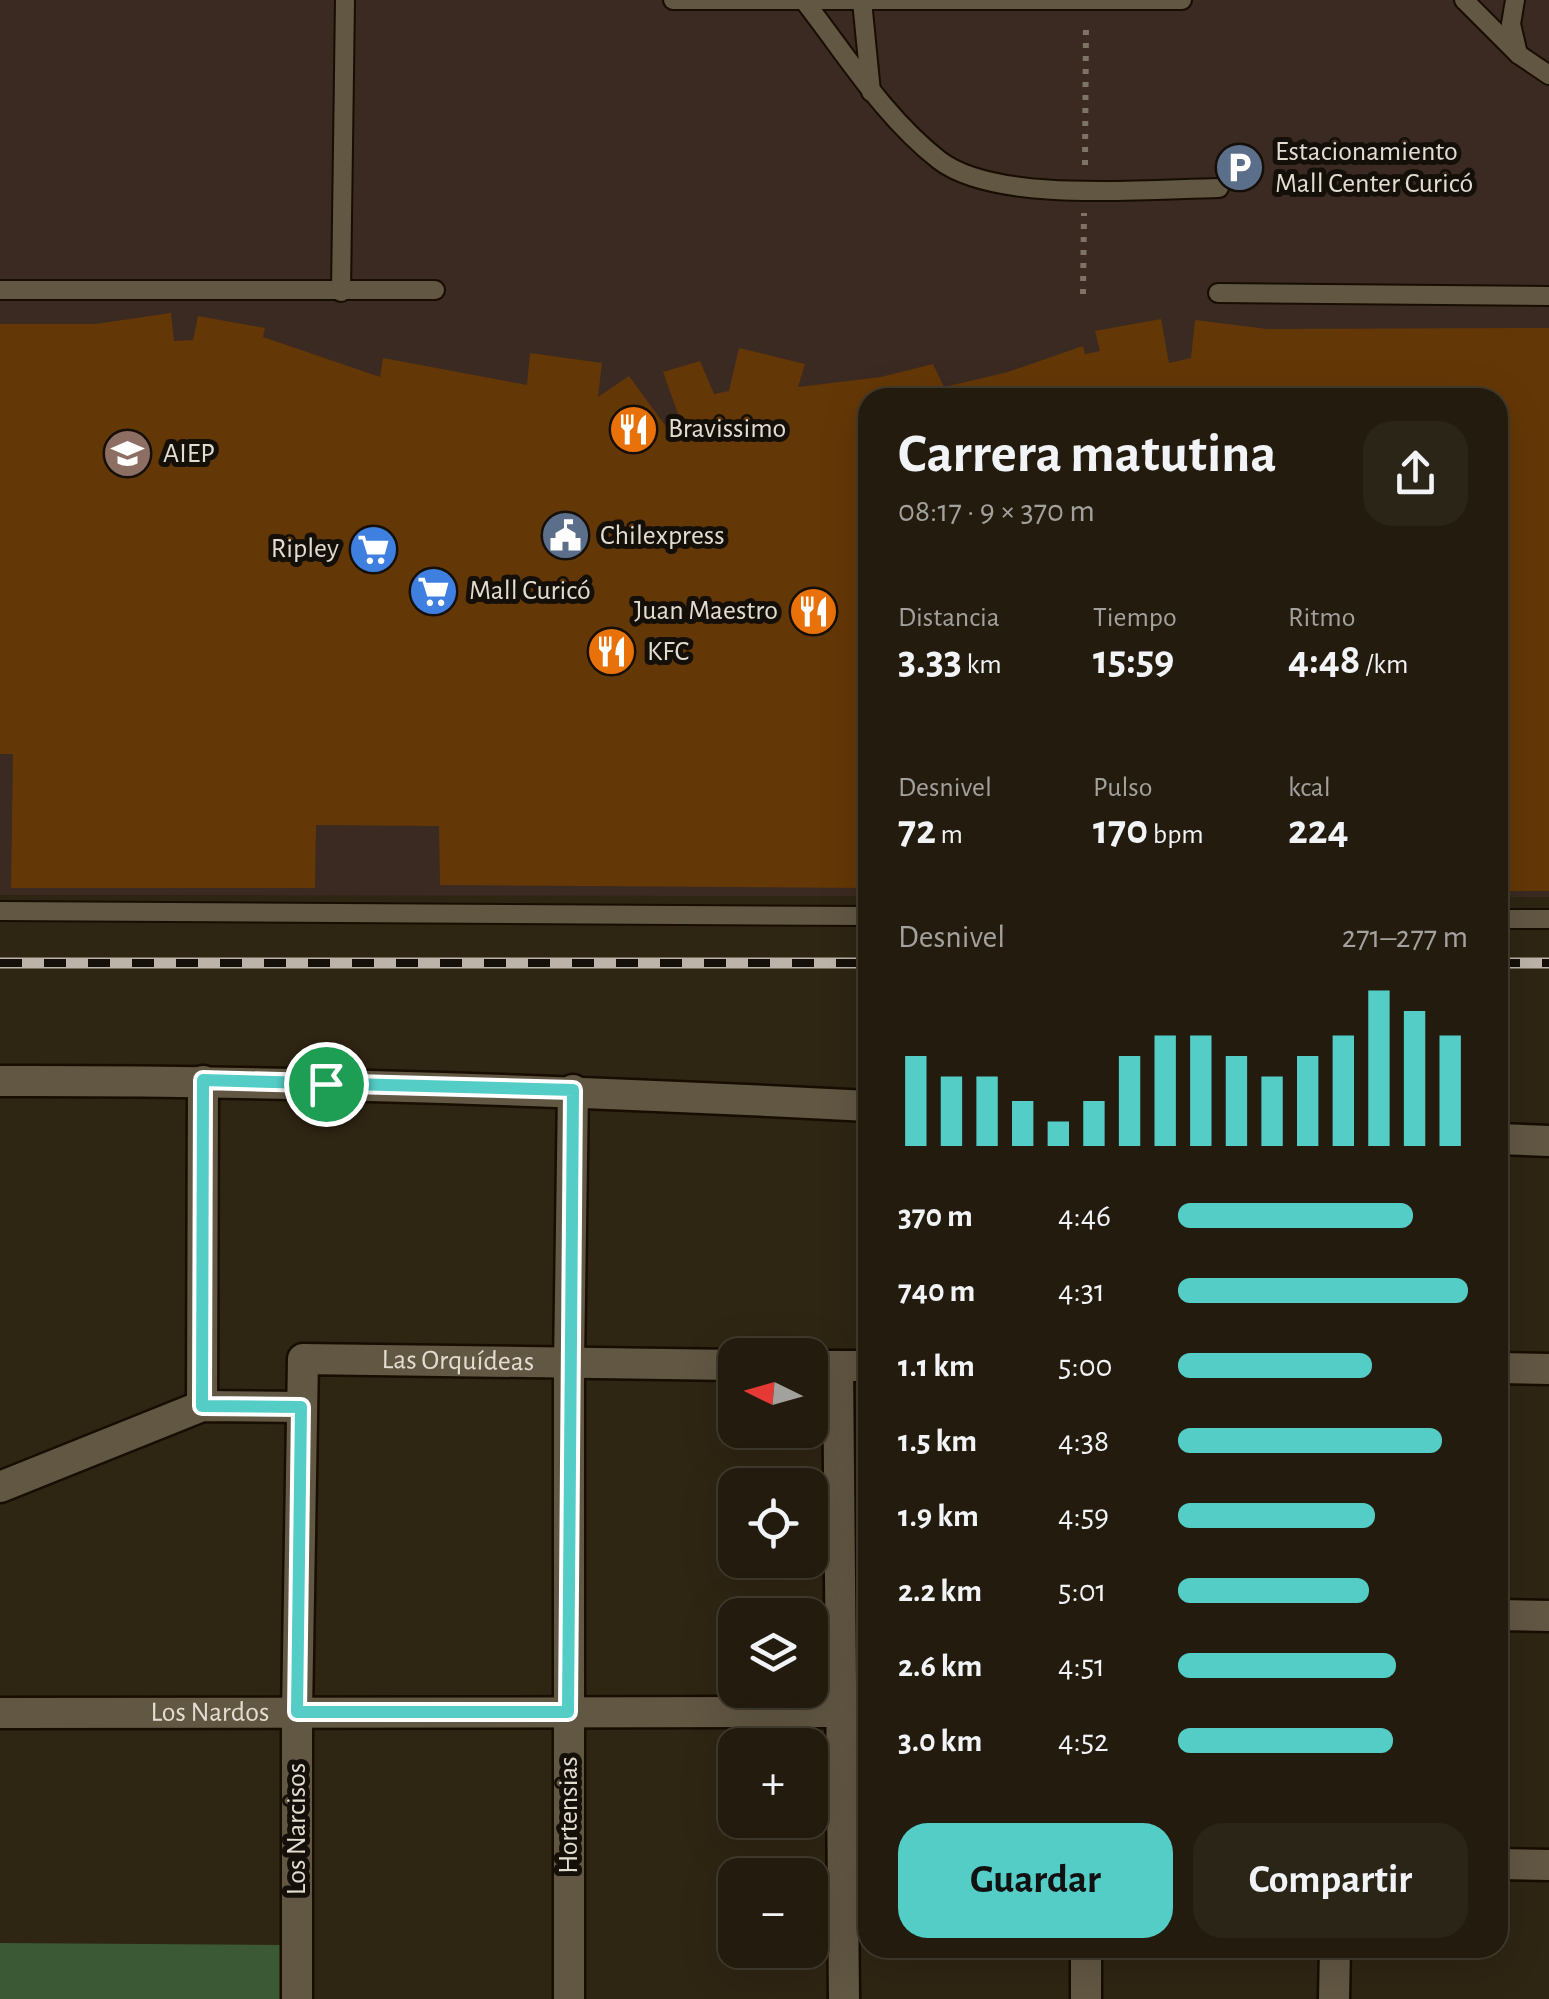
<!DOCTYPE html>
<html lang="es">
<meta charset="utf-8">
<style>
:root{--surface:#231c0e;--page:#2b2517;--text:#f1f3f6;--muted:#a3a19e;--line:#403a2e;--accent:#54cdc7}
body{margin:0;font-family:"Alegreya Sans",sans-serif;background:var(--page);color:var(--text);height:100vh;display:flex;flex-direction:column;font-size:38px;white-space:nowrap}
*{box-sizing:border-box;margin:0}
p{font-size:32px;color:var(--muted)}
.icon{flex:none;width:55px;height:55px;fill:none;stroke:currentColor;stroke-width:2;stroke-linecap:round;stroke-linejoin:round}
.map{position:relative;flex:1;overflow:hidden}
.sheet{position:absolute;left:858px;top:388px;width:650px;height:1570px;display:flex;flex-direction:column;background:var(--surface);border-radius:30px;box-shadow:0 10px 40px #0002,0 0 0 2px var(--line)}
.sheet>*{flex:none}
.needle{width:65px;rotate:275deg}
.buttons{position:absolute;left:718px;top:1338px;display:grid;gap:20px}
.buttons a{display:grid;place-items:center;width:110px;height:110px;border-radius:20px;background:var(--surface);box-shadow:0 10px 40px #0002,0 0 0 2px var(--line);font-size:50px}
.pin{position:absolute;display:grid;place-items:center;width:85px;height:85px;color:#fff;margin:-42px;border:5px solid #fff;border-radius:50%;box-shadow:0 2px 10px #0007}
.round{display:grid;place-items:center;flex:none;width:105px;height:105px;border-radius:30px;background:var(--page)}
.head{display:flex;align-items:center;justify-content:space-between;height:170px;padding:0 40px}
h1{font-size:55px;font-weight:700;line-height:75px}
.stats{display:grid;grid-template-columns:repeat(3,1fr);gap:15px;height:170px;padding:10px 40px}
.stats div{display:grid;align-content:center}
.stats b{font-size:42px;font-weight:700}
.stats small{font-size:28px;font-weight:400}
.stats p{font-size:28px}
.chart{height:280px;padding:20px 40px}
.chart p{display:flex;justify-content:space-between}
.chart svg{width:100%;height:180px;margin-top:10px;stroke:var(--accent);stroke-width:6}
.primary-button{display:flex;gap:20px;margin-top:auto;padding:20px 40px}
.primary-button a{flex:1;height:115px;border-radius:30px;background:var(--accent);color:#111;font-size:40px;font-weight:700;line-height:115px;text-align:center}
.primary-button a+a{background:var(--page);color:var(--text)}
ul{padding:0 40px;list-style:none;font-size:32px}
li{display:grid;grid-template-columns:160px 120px 1fr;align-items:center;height:75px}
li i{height:25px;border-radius:12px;background:var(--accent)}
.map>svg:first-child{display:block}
</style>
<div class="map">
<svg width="1549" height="1999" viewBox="0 0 1549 1999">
<rect width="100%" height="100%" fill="#2f2513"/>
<path fill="#3b2a21" d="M0,0H1549V897H1498V398H868L867,896L0,895Z"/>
<g fill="#3b5934">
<path d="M862,1631L868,1632L867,1848H861Z"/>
<path d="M0,1943L288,1945L287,1999H0Z"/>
</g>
<path fill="#643706" d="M171,313L174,341L193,340L198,316L265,328L263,337L380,377L383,358L527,385L530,353L602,363L598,397L629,376L667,428L681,422L663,372L700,361L714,394L729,391L739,348L805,364L798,387L881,377L933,364L944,387L1008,372L1083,346L1085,354L1100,351L1095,331L1161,319L1169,363L1191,358L1195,320L1267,329L1549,328V891H1498V398H868V888L440,885L439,826L316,825L315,888H11L13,754H0V324H95Z"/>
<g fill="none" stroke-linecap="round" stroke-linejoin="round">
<defs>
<g id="lane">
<path d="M673,0H1182"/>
<path d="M1464,0L1518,54L1549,75"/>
<path d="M1515,0L1511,24L1518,54"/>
<path d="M862,1L871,92"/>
<path d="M805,2C847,56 884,117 939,160C996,204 1148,189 1219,188"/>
<path d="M0,290H435"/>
<path d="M341,292L345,0"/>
<path d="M1218,293L1549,296"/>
<path d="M0,911L868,916"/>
<path d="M1498,919H1549"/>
</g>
<g id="street">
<path d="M0,1081C290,1080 578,1091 868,1106"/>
<path d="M1498,1139L1549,1141"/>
<path d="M810,1366H868"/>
<path d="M838,1366L844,1999"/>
<path d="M1498,1368L1549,1369"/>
<path d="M202,1406L203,1081"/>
<path d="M0,1487L202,1406L301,1407"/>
<path d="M1498,1615L1549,1616"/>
<path id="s1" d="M0,1713L841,1712"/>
<path d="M1498,1864L1549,1865"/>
<path id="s2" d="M297,1999V1713L303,1359L735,1365"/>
<path d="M569,1999V1365L573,1090"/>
<path d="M1086,1999V1948"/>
<path d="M1334,1999L1335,1948"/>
</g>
</defs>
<use href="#lane" stroke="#170e01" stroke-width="22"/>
<use href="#street" stroke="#170e01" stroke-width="35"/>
<g stroke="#7d7465" stroke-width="6" stroke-dasharray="5 8" stroke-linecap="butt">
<path d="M1085,165L1086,23"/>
<path d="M1083,294L1084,213"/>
</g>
<use href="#lane" stroke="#625743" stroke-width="18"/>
<use href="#street" stroke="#625743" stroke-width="30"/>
<defs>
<g id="rail">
<path d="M0,963H868"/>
<path d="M1498,963H1549"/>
</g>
</defs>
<use href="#rail" stroke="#bcb4a8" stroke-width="11"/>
<use href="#rail" stroke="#140f08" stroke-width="8" stroke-dasharray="22" stroke-linecap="butt"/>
</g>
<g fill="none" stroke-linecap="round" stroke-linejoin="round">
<defs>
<path id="route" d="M203,1080L573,1090L568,1712H297L301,1407L202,1406Z"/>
</defs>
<use href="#route" stroke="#fff" stroke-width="20"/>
<use href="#route" stroke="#54cdc7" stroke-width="12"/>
</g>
<defs>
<symbol id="parking-disc" viewBox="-11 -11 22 22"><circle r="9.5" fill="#5c6f8a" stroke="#140f08"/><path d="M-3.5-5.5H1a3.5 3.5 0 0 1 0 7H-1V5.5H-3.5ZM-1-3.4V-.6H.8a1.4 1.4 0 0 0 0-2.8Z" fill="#fff"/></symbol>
<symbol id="restaurant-disc" viewBox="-11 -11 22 22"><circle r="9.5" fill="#e8710a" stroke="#140f08"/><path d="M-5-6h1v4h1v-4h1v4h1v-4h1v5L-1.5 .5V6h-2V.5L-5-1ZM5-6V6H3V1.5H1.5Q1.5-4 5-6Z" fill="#fff"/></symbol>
<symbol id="university-disc" viewBox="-11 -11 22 22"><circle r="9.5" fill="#8d6e63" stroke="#140f08"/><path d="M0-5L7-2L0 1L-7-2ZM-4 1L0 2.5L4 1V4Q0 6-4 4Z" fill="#fff"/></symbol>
<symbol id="civic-disc" viewBox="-11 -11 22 22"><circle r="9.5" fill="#5c6f8a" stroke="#140f08"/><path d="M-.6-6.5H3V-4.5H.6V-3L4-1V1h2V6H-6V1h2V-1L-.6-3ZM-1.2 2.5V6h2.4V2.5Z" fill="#fff"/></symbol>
<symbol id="supermarket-disc" viewBox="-11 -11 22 22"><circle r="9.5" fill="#3f7fe0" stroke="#140f08"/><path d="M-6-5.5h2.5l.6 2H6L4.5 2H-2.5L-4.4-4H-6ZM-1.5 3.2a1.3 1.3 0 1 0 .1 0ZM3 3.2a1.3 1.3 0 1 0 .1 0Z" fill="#fff"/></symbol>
</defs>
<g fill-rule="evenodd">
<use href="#parking-disc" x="1212" y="140" width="55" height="55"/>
<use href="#restaurant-disc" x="606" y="402" width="55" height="55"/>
<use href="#university-disc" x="100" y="426" width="55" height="55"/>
<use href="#civic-disc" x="538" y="508" width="55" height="55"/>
<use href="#supermarket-disc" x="346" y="522" width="55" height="55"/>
<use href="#supermarket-disc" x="406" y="564" width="55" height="55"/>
<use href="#restaurant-disc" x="786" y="584" width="55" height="55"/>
<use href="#restaurant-disc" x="584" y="624" width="55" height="55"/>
</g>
<g text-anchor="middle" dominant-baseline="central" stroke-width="10" stroke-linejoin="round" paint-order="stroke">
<g font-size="28" fill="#e3dcd1" stroke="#140f08" text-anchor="start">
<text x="1275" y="152">Estacionamiento<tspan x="1275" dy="32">Mall Center Curicó</tspan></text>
<text x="668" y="429">Bravissimo</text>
<text x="163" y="454">AIEP</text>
<text x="600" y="536">Chilexpress</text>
<text x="339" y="549" text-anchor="end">Ripley</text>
<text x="469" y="591">Mall Curicó</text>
<text x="778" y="611" text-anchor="end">Juan Maestro</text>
<text x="647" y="652">KFC</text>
</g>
<g font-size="28" fill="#e3dcd1" stroke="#140f08">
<text stroke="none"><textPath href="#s2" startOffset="795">Las Orquídeas</textPath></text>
<text stroke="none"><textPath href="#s1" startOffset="210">Los Nardos</textPath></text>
<text transform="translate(569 1815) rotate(-90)">Hortensias</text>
<text transform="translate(297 1829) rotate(-90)">Los Narcisos</text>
</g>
</g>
</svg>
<div class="buttons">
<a><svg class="needle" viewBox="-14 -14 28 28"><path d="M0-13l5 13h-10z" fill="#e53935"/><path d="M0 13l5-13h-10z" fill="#a3a19e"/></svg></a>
<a><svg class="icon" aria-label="locate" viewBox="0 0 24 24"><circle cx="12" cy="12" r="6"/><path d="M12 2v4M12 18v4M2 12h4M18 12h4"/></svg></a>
<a><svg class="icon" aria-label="layers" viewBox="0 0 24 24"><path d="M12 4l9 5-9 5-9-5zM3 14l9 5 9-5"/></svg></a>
<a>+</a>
<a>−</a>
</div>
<div class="pin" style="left:326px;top:1084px;background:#1e9e55"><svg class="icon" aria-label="arrive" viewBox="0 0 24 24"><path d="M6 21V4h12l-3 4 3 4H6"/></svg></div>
<section class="sheet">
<div class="head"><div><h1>Carrera matutina</h1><p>08:17 · 9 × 370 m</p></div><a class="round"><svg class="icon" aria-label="share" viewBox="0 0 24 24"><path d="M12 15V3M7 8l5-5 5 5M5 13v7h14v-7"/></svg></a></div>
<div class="stats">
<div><p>Distancia</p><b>3.33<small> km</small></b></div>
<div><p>Tiempo</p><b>15:59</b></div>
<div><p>Ritmo</p><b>4:48<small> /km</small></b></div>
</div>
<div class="stats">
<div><p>Desnivel</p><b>72<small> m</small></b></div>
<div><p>Pulso</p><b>170<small> bpm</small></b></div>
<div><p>kcal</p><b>224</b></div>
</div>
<div class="chart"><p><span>Desnivel</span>271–277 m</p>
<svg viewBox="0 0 160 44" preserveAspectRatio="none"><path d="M5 44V22M15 44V27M25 44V27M35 44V33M45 44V38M55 44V33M65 44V22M75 44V17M85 44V17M95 44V22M105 44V27M115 44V22M125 44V17M135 44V6M145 44V11M155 44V17"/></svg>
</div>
<ul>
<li><b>370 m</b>4:46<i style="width:81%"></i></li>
<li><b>740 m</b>4:31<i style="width:100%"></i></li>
<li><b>1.1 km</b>5:00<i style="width:67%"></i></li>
<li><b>1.5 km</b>4:38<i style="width:91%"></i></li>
<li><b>1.9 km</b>4:59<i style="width:68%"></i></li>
<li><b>2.2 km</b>5:01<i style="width:66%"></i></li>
<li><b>2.6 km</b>4:51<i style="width:75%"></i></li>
<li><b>3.0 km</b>4:52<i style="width:74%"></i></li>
</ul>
<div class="primary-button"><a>Guardar</a><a>Compartir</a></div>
</section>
</div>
